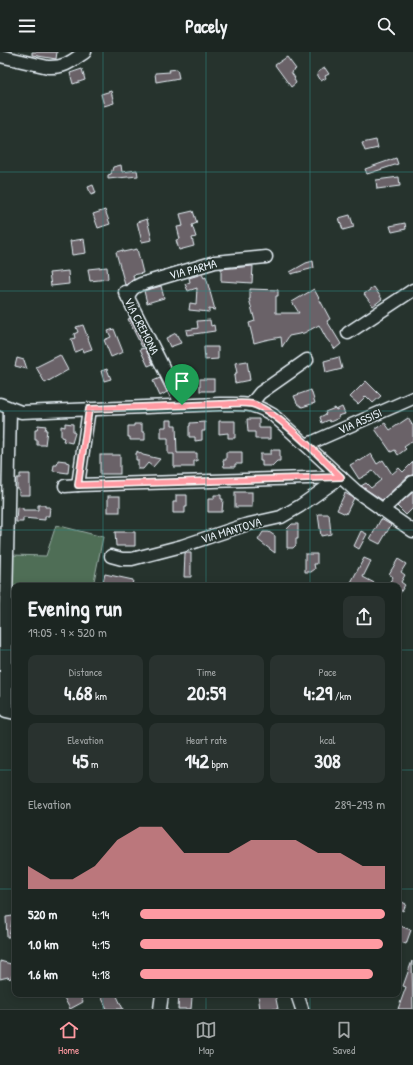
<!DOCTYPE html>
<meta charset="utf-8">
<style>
:root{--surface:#1c2622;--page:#29322f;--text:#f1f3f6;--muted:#a0a5a5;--line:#3a4340;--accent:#ff9aa2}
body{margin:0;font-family:"Patrick Hand",sans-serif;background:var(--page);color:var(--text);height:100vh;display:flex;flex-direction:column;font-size:15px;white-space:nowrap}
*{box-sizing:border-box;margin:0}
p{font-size:13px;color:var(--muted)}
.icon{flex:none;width:22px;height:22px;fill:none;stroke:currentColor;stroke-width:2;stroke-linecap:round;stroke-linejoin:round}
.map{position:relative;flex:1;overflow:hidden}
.details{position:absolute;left:12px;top:531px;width:389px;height:414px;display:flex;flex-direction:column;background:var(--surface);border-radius:8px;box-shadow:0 2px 10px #0003,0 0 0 1px var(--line)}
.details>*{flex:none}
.pin{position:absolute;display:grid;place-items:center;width:34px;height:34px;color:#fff;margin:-41px -17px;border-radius:50% 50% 50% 0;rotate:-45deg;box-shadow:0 0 4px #0007}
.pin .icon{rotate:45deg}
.round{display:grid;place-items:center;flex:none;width:42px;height:42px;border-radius:8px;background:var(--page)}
.overview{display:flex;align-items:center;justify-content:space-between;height:68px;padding:0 16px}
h1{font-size:22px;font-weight:700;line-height:30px}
.figures{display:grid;grid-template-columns:repeat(3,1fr);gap:6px;height:68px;padding:4px 16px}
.figures div{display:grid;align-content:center;border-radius:8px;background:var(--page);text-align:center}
.figures b{font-size:20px;font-weight:700}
.figures small{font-size:11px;font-weight:400}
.figures p{font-size:11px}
.chart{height:112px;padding:8px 16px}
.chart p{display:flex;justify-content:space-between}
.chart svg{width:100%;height:72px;margin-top:4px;fill:var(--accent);opacity:.7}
ul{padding:0 16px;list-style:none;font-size:13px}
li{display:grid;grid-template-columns:64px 48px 1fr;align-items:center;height:30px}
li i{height:10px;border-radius:5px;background:var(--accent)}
header{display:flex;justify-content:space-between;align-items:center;height:52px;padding:0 16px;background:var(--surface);font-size:18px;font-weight:700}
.menu{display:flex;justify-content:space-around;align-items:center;height:56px;border-top:1px solid var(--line);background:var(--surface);font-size:11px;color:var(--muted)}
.menu a{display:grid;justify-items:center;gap:2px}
.menu .active{color:var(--accent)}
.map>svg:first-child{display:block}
</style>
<header><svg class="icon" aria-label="menu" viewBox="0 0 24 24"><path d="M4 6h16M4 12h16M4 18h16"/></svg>Pacely<svg class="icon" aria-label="search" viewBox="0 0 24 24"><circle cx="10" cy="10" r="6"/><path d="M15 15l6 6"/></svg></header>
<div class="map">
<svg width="413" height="957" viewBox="0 0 413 957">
<rect width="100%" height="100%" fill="#26332d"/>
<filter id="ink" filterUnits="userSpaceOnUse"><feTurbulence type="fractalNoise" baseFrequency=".025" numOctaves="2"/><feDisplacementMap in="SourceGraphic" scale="8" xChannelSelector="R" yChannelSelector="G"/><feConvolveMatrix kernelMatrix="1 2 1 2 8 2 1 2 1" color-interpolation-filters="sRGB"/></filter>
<g filter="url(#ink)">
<path fill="#4f6e57" stroke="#9cb0a8" d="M56,473L103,485L93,534H15V614L10,611L12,503L46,504Z"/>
<g fill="#6b6267" stroke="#e8f1f8">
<path d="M32,0H57L56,7L32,3Z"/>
<path d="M287,5L296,17L291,20L295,26L294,27L296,31L291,35L275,13Z"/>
<path d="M325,16L329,22L325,24L326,26L321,29L317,22L319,19Z"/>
<path d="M82,17L85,28L73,32L70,21Z"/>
<path d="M177,17L179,26L156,30L155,21L170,20L169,18Z"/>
<path d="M111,39L114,51L104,54L101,42Z"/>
<path d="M376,88L378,96L365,99L362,91Z"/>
<path d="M396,106L398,112L367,122L365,117Z"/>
<path d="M121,113L122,120L137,118L138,124L108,127V123L111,122L113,115Z"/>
<path d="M399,125L400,134L377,137L376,128Z"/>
<path d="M93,133L96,141L91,143L88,135Z"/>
<path d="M105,158L110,172L98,176L93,162Z"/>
<path d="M193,159L197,171L192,173L196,185L192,186L194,194L179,198L176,188L180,187L177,175L183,174L180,162Z"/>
<path d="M350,163L354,175L343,178L339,166Z"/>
<path d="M147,167L152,188L142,190L137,170Z"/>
<path d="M405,171L406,177L392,180L390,174Z"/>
<path d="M84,187L86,201L72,203L70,189Z"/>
<path d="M137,197L143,221L133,223L134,227L126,233H125L116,200L123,198V200Z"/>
<path d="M313,209L314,216L291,222L290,220L306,211Z"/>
<path d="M253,214L252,231L221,229V217Z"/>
<path d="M107,215L108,227L90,229L88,217Z"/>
<path d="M68,219L69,232L51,234L49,221Z"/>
<path d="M202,222L204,226L206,225L215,258L209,257V260L189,258L190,251L196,252L197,236L188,239L185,232L190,230L189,226Z"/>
<path d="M161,234L164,246L147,251L144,239Z"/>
<path d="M374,235L382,247L373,254L364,242Z"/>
<path d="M250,237L278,238V244H276V261H299L292,250L314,237L330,267L327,269L341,292L335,297L326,286L319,273L304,281L289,284L282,295L281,285L265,288L254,291L249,271L255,269L249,247H250Z"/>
<path d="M130,266L144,294L142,295L128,267Z"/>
<path d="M210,268L211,274L214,273L215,279L187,283L186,278L198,276L197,269Z"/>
<path d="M83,273L92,297L83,300L82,297L75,300L71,287L75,286L74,282L78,280L76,275Z"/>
<path d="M114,277L123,300L111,305L104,288L111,285L108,279Z"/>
<path d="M176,281L181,291L170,295L166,286Z"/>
<path d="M204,295H218V307L205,308Z"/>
<path d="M145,296L153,312L148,314L140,297Z"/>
<path d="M60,303L68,318L45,331L36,315Z"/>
<path d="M339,305L342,317L326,321L324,309Z"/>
<path d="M17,306L24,308L27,317L15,314Z"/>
<path d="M247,309L250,328L235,331L234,324L236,323L235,321H237L235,311Z"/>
<path d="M107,317L111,327L104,329L101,319Z"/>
<path d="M160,326L167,340L160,344L153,329Z"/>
<rect x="200" y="327" width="14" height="12"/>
<path d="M366,329L381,344L373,351L366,344L358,352L350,345Z"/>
<path d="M311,338L315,351L302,355L297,351L294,344Z"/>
<path d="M342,355L345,362L338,364L339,366L330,370L329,368L322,371L320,365L326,362L325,360L335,356L336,358Z"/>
<path d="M408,366L413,374V389L404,395L406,397L398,403L395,398L391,400L375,377L385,371L390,378Z"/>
<path d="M247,367H259V376H270V387H255V380H248Z"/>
<path d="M166,368H172V373H176L177,401H197V409H194V415H174V402H168V386H161V375H166Z"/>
<path d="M219,369H235V386H228V381L219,382Z"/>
<path d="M205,370V379H202V388L195,389V385H189V374H190V371Z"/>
<path d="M65,371L73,372V380L75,381L72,391L63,389L64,386L61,385V374L65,375Z"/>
<path d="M134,372H142V380H145V388H130V385H128V374H134Z"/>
<path d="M38,373L46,374L45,378H47L45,393H37V388H35V378H37Z"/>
<path d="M271,398H280V409H277L272,414H262V409H260V402H271Z"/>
<path d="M137,399L143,403L160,407L153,415L148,411L143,417H138V408H136V401H137Z"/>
<path d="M226,400H242V412H235V415H224L223,408H226Z"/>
<path d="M371,402L377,412L383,408L392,422L399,416L403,420L413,410V423L408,424L382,448L361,434L366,431L371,436L381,428L373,419L359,427L350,413L359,408L360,409Z"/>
<rect x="100" y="403" width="20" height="19"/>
<path d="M58,408L66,409V410L69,411L68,421L53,419L54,413H57Z"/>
<path d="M20,422H30V443H19V437H17V426H20Z"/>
<rect x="235" y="440" width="17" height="15"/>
<path d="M413,440V456L406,463L397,454Z"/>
<path d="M345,441L354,446L346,462L337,458Z"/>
<path d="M176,443H187V455H185V461H173V450H176Z"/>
<path d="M214,443H221V447H223L222,460H208V447H214Z"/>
<rect x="108" y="444" width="12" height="16"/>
<path d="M38,453H45V455H50L49,464H45V468L23,466V470H16L17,455L23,456V458H38Z"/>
<path d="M318,462H329L331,482L321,484Z"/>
<path d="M381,467L391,473L380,492L370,487Z"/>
<path d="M292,472H298V487H296V493L293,496H287V477Z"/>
<path d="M361,479L367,482L359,497L354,494Z"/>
<path d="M115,480H135V494H116Z"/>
<path d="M263,480H269L275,484V501L258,488Z"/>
<path d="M185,501H191V525H184Z"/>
<path d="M305,502H317V512H314L315,517L311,520H305Z"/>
<path d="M364,506L371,509L363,525L380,534H349Z"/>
<path d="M398,507L406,512L401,520L405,523L401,530L405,533L398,544V534H387L393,525L389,522Z"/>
<path d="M105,522L133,528L132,534H102Z"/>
<path d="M398,848L406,852L403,859L398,856Z"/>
<path d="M13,864L9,885H7L6,865Z"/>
<path d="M398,873L411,878L406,892L398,889Z"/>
<path d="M0,909L11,912L14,920L10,927L8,925L0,927Z"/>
<path d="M412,909L413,957H398L406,935L403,934Z"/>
<path d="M62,942H79L83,950L70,957Z"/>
<path d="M100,942H116L123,957H107Z"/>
<path d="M258,942H275L278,957H260Z"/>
<path d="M179,943L192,945L191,957H178Z"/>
</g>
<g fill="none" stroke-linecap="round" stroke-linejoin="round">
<defs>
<g id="minor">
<path d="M0,4L48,15C65,16 72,9 85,0"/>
<path d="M125,240L182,353"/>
<path d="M128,246C130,238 134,235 141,232L215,210L266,205"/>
<path d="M348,281L413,238"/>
<path d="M0,352L21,360L220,352C245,352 251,350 273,363L356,439L413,479"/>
<path d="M251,352L260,341L307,308"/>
<path d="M10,357L6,553V659L15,661"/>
<path d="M89,357L78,433L341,425"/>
<path d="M306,393L413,346"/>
<path d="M65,434L78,433"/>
<path d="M382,458L413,430"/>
<path d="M111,504L122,507H132L182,494L245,473L281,465L300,454L341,425"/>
<path d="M297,942L302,957"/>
<path d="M160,957L162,942"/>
</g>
</defs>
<use href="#minor" stroke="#e8f1f8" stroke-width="15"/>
<use href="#minor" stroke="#26332d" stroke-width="12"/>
</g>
</g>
<g fill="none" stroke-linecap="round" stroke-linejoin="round" filter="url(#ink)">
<defs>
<path id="route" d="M220,352C230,352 242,350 252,352C275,357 322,407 341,425L78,433L89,357Z"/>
</defs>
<use href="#route" stroke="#fff" stroke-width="8"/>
<use href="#route" stroke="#ff9aa2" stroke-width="5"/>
</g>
<path fill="none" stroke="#308883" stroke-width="1" stroke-opacity="0.55" d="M103,0V534M206,0V534M310,0V534M0,120H413M0,239H413M0,359H413M0,478H413M0,598H15M398,598H413M0,718H15M398,718H413M0,837H15M398,837H413M103,942V957M206,942V957M310,942V957"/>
<g text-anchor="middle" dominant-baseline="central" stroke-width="3.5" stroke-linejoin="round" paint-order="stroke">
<g font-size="12" fill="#e8f1f8" stroke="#26332d">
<text transform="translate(193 217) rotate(-15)">VIA PARMA</text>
<text transform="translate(142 274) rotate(63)">VIA CREMONA</text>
<text transform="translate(360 369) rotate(-24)">VIA ASSISI</text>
<text transform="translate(231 478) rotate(-17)">VIA MANTOVA</text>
</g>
</g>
</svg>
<div class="pin" style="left:182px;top:353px;background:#1e9e55"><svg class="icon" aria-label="arrive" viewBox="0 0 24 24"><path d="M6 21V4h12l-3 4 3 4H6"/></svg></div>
<section class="details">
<div class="overview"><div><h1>Evening run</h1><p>19:05 · 9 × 520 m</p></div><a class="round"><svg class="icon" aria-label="share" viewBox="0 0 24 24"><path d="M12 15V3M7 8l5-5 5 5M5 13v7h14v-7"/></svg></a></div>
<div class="figures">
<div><p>Distance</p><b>4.68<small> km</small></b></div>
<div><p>Time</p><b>20:59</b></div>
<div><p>Pace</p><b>4:29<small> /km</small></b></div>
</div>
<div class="figures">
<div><p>Elevation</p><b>45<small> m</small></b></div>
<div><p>Heart rate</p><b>142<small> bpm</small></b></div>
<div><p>kcal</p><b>308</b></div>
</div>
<div class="chart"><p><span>Elevation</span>289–293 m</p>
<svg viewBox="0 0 160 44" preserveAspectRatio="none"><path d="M0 44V30L10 38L20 38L30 30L40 14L50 6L60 6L70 22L80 22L90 22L100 14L110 14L120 14L130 22L140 22L150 30L160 30V44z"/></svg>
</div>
<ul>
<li><b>520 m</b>4:14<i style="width:100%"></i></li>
<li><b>1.0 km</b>4:15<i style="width:99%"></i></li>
<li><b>1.6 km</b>4:18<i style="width:95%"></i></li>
</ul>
</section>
</div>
<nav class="menu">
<a class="active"><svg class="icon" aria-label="home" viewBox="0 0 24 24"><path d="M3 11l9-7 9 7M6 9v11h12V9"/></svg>Home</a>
<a><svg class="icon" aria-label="map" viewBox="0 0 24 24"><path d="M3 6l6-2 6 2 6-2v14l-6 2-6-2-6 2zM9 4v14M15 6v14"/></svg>Map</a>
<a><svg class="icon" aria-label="saved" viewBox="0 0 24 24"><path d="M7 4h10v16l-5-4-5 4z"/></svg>Saved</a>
</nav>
